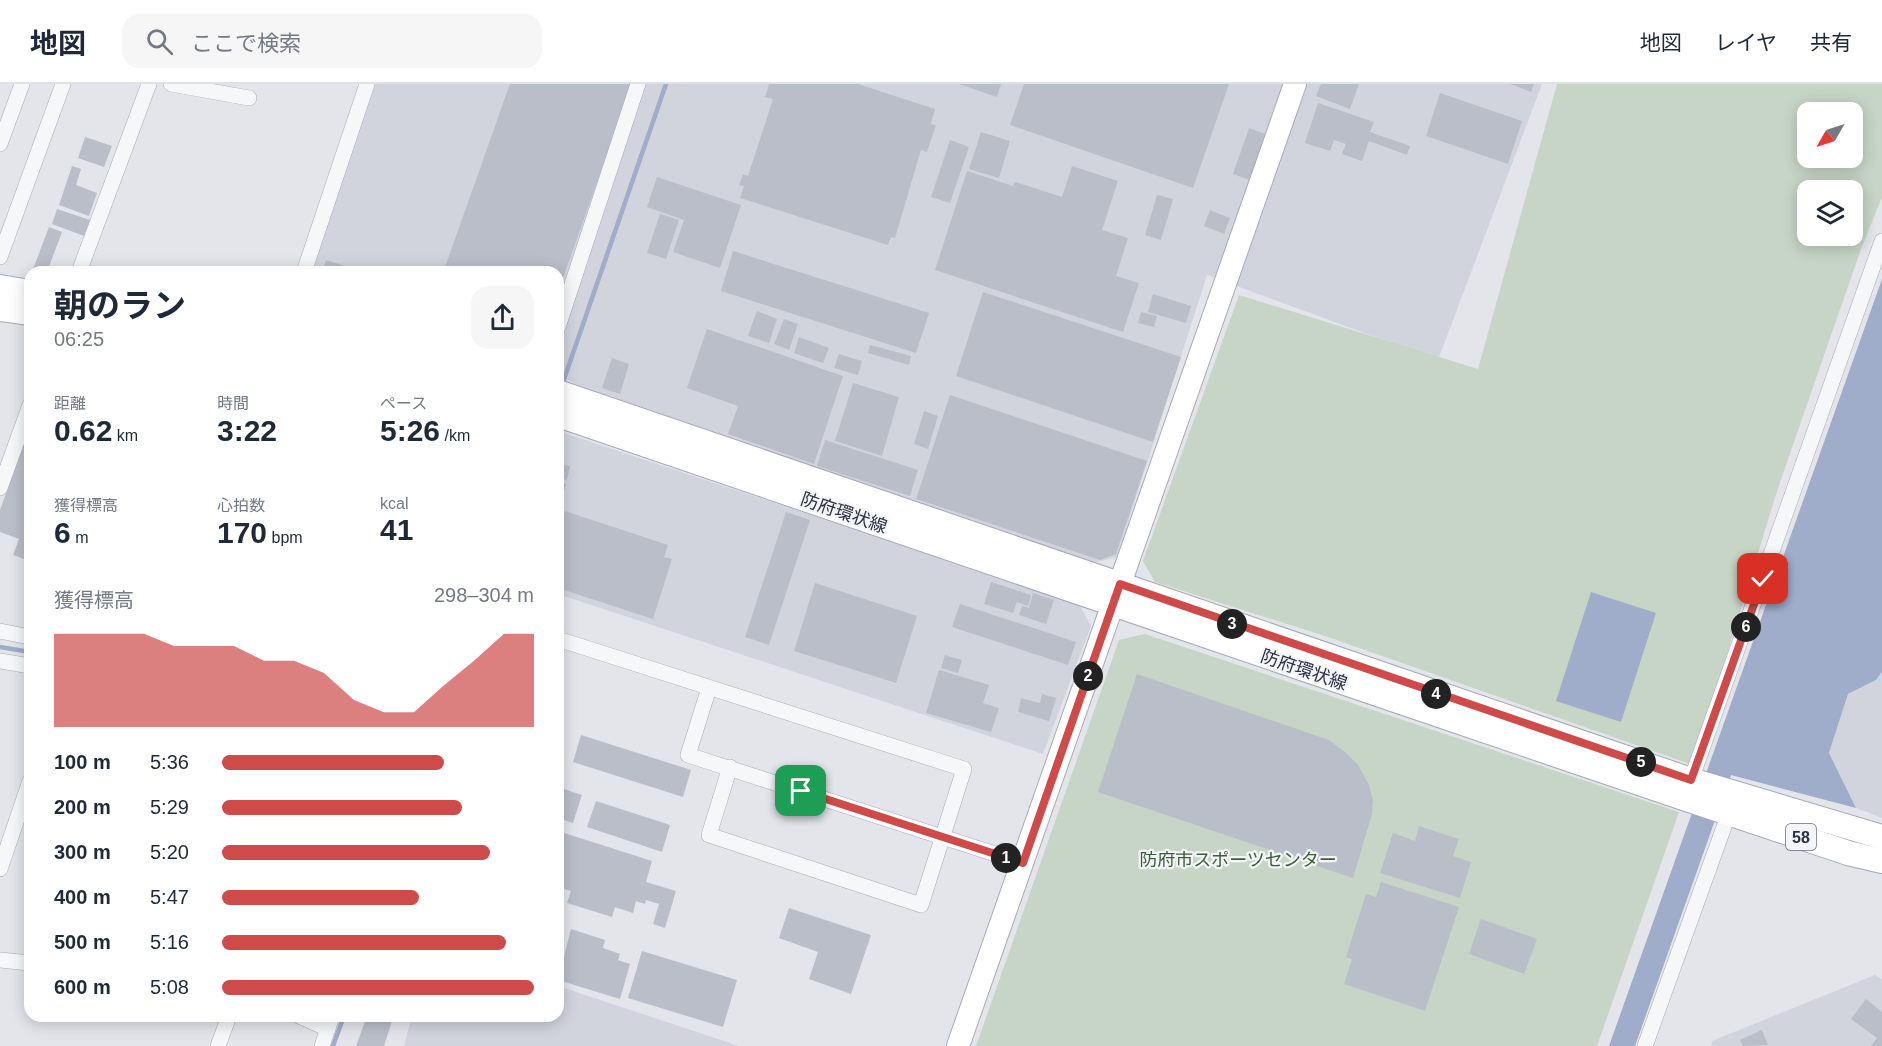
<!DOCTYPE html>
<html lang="ja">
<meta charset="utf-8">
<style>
:root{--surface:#fff;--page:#f6f6f7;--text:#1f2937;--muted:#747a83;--line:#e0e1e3;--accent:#ce4b4a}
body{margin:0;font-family:Helvetica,"Noto Sans JP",sans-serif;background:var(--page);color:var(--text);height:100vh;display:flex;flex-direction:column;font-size:22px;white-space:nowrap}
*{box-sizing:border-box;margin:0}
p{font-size:20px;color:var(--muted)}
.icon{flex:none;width:33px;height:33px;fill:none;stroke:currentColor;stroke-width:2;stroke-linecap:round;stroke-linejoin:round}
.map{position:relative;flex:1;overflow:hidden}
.side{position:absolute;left:24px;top:182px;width:540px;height:756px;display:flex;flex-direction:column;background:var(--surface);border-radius:18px;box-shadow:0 3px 15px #0003}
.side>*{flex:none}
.needle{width:39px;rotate:231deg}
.tools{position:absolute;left:1797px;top:18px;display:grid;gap:12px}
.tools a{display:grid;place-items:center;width:66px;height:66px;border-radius:12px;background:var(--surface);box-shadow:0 3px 15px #0003;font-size:30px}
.pin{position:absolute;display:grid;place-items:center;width:51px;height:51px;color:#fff;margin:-26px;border-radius:12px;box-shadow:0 3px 9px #0006}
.km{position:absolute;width:30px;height:30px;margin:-15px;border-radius:50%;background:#222;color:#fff;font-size:16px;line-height:30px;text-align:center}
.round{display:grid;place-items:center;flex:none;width:63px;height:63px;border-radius:18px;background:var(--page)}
.head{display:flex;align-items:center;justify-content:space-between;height:102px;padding:0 30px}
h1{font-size:33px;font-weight:700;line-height:45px}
.stats{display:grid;grid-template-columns:repeat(3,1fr);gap:9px;height:102px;padding:6px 30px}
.stats div{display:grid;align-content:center}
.stats b{font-size:30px;font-weight:700}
.stats small{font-size:16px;font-weight:400}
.stats p{font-size:16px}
.chart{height:168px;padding:12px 30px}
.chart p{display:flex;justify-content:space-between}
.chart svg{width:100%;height:108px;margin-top:6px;fill:var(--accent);opacity:.7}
ul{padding:0 30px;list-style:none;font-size:20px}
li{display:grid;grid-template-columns:96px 72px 1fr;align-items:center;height:45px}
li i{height:15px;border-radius:8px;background:var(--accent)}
header{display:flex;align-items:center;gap:36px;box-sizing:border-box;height:84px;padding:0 30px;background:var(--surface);border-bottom:2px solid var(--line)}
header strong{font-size:28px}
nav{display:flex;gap:33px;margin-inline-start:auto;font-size:21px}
.search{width:420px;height:54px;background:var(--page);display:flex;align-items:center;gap:15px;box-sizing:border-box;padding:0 21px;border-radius:18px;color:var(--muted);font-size:22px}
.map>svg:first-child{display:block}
</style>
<header>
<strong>地図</strong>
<div class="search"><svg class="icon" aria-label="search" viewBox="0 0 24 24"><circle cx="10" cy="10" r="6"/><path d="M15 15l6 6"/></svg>ここで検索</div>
<nav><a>地図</a><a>レイヤ</a><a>共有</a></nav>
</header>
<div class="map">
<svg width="1882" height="962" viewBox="0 0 1882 962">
<rect width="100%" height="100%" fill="#e3e5eb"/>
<g fill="#d1d4dd">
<path d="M368,0H1542L1438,276L1207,191L1117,473L1093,479L575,300L558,290V188H309Z"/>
<path d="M558,347L1079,520L1091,542L1043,670L558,510Z"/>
<path d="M1882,588V734L1856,724L1829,669L1848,610L1876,596Z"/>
<path d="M1875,891L1882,895V962H1711L1712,957Z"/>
<path d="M558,902L739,962H404L412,932H558Z"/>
</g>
<g fill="#c6d5c5" fill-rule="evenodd">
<path d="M1557,0H1882V113L1860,168L1778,404L1693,681L1328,553L1155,498L1143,477L1239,211L1478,285ZM1808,28H1852V74H1808ZM1808,106H1852V152H1808Z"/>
<path d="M1145,550L1679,728L1597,962H976L1119,556Z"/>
</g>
<g fill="#9fadcb">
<path d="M1882,195V588L1876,596L1848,610L1829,669L1856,724L1731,691L1635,962H1609Z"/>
<path d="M1591,508L1656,529L1621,638L1556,617Z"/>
</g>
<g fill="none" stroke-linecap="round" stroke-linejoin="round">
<g stroke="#9fadcb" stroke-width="4.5">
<path d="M562,301L666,0"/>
<path d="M0,563L30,568"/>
<path d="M333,962L344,932"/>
</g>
</g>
<g fill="#babec9">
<path d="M510,0H632L558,208V188L444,186Z"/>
<path d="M769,0H858L935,25L931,40L936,41L927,68L921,66L895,154L891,153L888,161L740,114L744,102L739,101L743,90L748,92L773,15L765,13Z"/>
<path d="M959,0H1001L997,13Z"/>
<path d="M1024,0H1229L1193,104L1010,41Z"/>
<path d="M1321,0H1359L1350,25L1316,12Z"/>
<path d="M1510,0H1534L1531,8Z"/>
<path d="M1440,9L1522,37L1508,80L1426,52Z"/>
<path d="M1318,19L1374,38L1370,48L1410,62L1407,71L1369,57L1362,77L1342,70L1346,60L1334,56L1330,67L1305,59Z"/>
<path d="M1249,44L1265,50L1249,96L1233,90Z"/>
<path d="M981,48L1010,57L999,94L969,85Z"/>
<path d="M85,53L112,62L104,83L78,74Z"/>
<path d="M950,56L969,63L950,119L931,113Z"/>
<path d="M72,82L81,85L76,101L97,109L89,132L59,121Z"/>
<path d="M1072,82L1118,97L1102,146L1128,154L1116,192L1139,199L1123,248L935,186L967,87L1013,102L1015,98L1062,113Z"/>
<path d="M657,93L741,121L720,184L673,168L684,136L647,123Z"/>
<path d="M1157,111L1173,115L1161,156L1145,151Z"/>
<path d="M57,125L90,136L84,152L52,140Z"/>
<path d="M1210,126L1230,134L1224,150L1204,142Z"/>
<path d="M660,130L679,136L666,175L647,169Z"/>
<path d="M49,143L62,148L47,188H32Z"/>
<path d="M733,167L929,229L916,269L721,207Z"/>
<path d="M326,176L352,184L351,188H322Z"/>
<path d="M983,208L1181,273L1153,358L956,292Z"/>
<path d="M1153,210L1191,222L1186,239L1148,228Z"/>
<path d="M757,227L777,235L769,259L748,252Z"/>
<path d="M1141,228L1157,232L1154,243L1138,239Z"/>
<path d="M784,235L798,240L789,266L774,260Z"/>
<path d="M707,245L843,292L814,380L728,350L738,322L687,304Z"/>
<path d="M799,253L829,264L823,279L794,269Z"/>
<path d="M870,261L911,272L909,281L868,269Z"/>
<path d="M839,270L862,277L858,291L834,284Z"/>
<path d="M612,274L629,280L620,310L602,304Z"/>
<path d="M853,299L899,313L882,372L835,357Z"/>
<path d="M950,311L1147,377L1116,470L1100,476L916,415Z"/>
<path d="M924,327L938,332L928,365L914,360Z"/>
<path d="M30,343V477L13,471L19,455L0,448V426Z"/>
<path d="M825,356L918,386L910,412L817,382Z"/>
<path d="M558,380L570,382L567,396L558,394Z"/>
<path d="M558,397L566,400L559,426H558Z"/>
<path d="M565,427L668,461L664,473L672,475L653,535L558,504V436L562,437Z"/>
<path d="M786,428L810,436L769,561L745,553Z"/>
<path d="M991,498L1031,511L1028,522L1017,518L1013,529L984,520Z"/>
<path d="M815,499L917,532L896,599L794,567Z"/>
<path d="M1033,509L1054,516L1046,540L1019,531L1022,522L1029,524Z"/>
<path d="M960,520L1076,558L1068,581L952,543Z"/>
<path d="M945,571L962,576L958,589L941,584Z"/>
<path d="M939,586L989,601L983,619L999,624L991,648L926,629Z"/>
<path d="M1137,590L1329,656L1346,669L1358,681L1369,701L1373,717L1372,730L1353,794L1098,708Z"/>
<path d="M1042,610L1056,614L1049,637L1018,628L1021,614L1040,619Z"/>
<path d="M581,651L691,686L683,713L573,678Z"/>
<path d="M558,703L582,711L573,739L558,734Z"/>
<path d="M596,717L670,741L662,768L587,743Z"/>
<path d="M1419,742L1459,755L1453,772L1471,778L1460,814L1380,789L1393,749L1415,757Z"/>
<path d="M558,747L652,777L646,798L676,807L665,844L653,840L659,820L646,816L645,820L636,817L633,829L615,823L612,833L567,819L571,807L558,803Z"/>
<path d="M1381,798L1459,823L1425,927L1344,900L1352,875L1346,873L1366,810L1376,813Z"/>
<path d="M789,824L871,851L851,910L809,895L818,868L779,854Z"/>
<path d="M1481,835L1537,855L1524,890L1469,870Z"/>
<path d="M571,845L605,856L603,864L620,870L618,876L630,880L620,915L558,896Z"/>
<path d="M642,867L737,896L723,943L628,914Z"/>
<path d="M1866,915L1882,928V962H1871L1877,954L1851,935Z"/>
<path d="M367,932L392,937L384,962H356Z"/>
<path d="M1762,946L1768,961L1743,962L1740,956Z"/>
</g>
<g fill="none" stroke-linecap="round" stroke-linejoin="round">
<defs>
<g id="street">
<path d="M171,0L249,14"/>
<path d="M0,60L22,0"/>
<path d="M0,173L63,0"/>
<path d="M79,188L149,0"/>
<path d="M304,188L367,0"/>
<path d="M558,243L638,0"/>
<path d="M0,404L30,321"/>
<path d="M0,547L30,553"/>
<path d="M558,555L964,685L921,821L709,751L730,683"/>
<path d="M0,577L30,582"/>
<path d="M709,604L688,671L1023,779"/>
<path d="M1691,696L1882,157"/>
<path d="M0,785L30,697"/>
<path d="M0,876L30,879"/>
<path d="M299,932L328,945"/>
<path d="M218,962L229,932"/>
<path d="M322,962L332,932"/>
<path d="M1645,962L1729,729"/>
</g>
<path id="secondary" d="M958,962L1295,0"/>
<g id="primary">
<path d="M0,203L30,208"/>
<path d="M0,225L30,229"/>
<path d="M558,308L1691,696L1882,753"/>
<path d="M558,331L1680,713L1848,769L1882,777"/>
</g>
</defs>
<use href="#street" stroke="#a8abb6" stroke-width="16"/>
<use href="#secondary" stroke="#a8abb6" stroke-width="24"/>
<use href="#primary" stroke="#a3a8b7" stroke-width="26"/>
<use href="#street" stroke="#f6f7f9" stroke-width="15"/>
<use href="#secondary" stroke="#fff" stroke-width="22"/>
<use href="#primary" stroke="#fff" stroke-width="24"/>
</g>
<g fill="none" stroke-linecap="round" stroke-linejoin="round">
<defs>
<path id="route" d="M801,707L1023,779L1120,500L1691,696L1763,495"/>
</defs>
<use href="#route" stroke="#fff" stroke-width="12"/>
<use href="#route" stroke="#ce4b4a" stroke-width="8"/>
</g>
<g text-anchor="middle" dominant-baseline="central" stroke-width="4.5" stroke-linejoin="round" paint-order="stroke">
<rect fill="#f3f5f8" stroke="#676b7a" stroke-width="1.5" x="1786" y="740" width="30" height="26" rx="4.5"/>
<g font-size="16" font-weight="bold" fill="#2b3044">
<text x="1801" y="753">58</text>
</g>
<g font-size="18" fill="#2b3044" stroke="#f3f5f8">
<text transform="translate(844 429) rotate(19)">防府環状線</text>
<text transform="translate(1304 586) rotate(19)">防府環状線</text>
</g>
<g font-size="18" fill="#3a5f38" stroke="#f3f5f8">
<text x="1238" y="776">防府市スポーツセンター</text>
</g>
</g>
</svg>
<div class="tools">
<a><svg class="needle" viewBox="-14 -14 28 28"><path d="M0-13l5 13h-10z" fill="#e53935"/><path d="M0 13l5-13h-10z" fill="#747a83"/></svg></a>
<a><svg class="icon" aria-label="layers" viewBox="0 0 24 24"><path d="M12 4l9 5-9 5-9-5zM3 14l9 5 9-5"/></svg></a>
</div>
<div class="pin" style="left:801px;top:707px;background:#1e9e55"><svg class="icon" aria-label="arrive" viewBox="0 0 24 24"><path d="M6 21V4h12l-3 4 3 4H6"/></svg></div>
<div class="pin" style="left:1763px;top:495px;background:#d93025"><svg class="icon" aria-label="check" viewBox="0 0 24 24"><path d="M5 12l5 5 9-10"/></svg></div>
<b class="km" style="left:1006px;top:774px">1</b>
<b class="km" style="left:1088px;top:592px">2</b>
<b class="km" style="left:1232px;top:540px">3</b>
<b class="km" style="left:1436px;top:610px">4</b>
<b class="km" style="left:1641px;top:678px">5</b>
<b class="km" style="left:1746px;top:543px">6</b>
<section class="side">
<div class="head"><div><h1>朝のラン</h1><p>06:25</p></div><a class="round"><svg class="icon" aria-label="share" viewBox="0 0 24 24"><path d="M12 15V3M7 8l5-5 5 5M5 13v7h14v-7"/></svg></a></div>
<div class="stats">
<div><p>距離</p><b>0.62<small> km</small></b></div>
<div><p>時間</p><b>3:22</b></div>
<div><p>ペース</p><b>5:26<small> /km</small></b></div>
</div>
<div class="stats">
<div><p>獲得標高</p><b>6<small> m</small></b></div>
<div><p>心拍数</p><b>170<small> bpm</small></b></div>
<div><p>kcal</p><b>41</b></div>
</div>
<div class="chart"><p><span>獲得標高</span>298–304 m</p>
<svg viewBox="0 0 160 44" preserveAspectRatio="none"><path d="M0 44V6L10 6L20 6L30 6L40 11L50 11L60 11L70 17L80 17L90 22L100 33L110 38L120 38L130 27L140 17L150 6L160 6V44z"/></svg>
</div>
<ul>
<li><b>100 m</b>5:36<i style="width:71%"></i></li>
<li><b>200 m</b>5:29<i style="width:77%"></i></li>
<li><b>300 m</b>5:20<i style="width:86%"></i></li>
<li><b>400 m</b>5:47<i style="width:63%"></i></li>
<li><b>500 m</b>5:16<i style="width:91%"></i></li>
<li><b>600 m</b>5:08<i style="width:100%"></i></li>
</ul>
</section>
</div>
